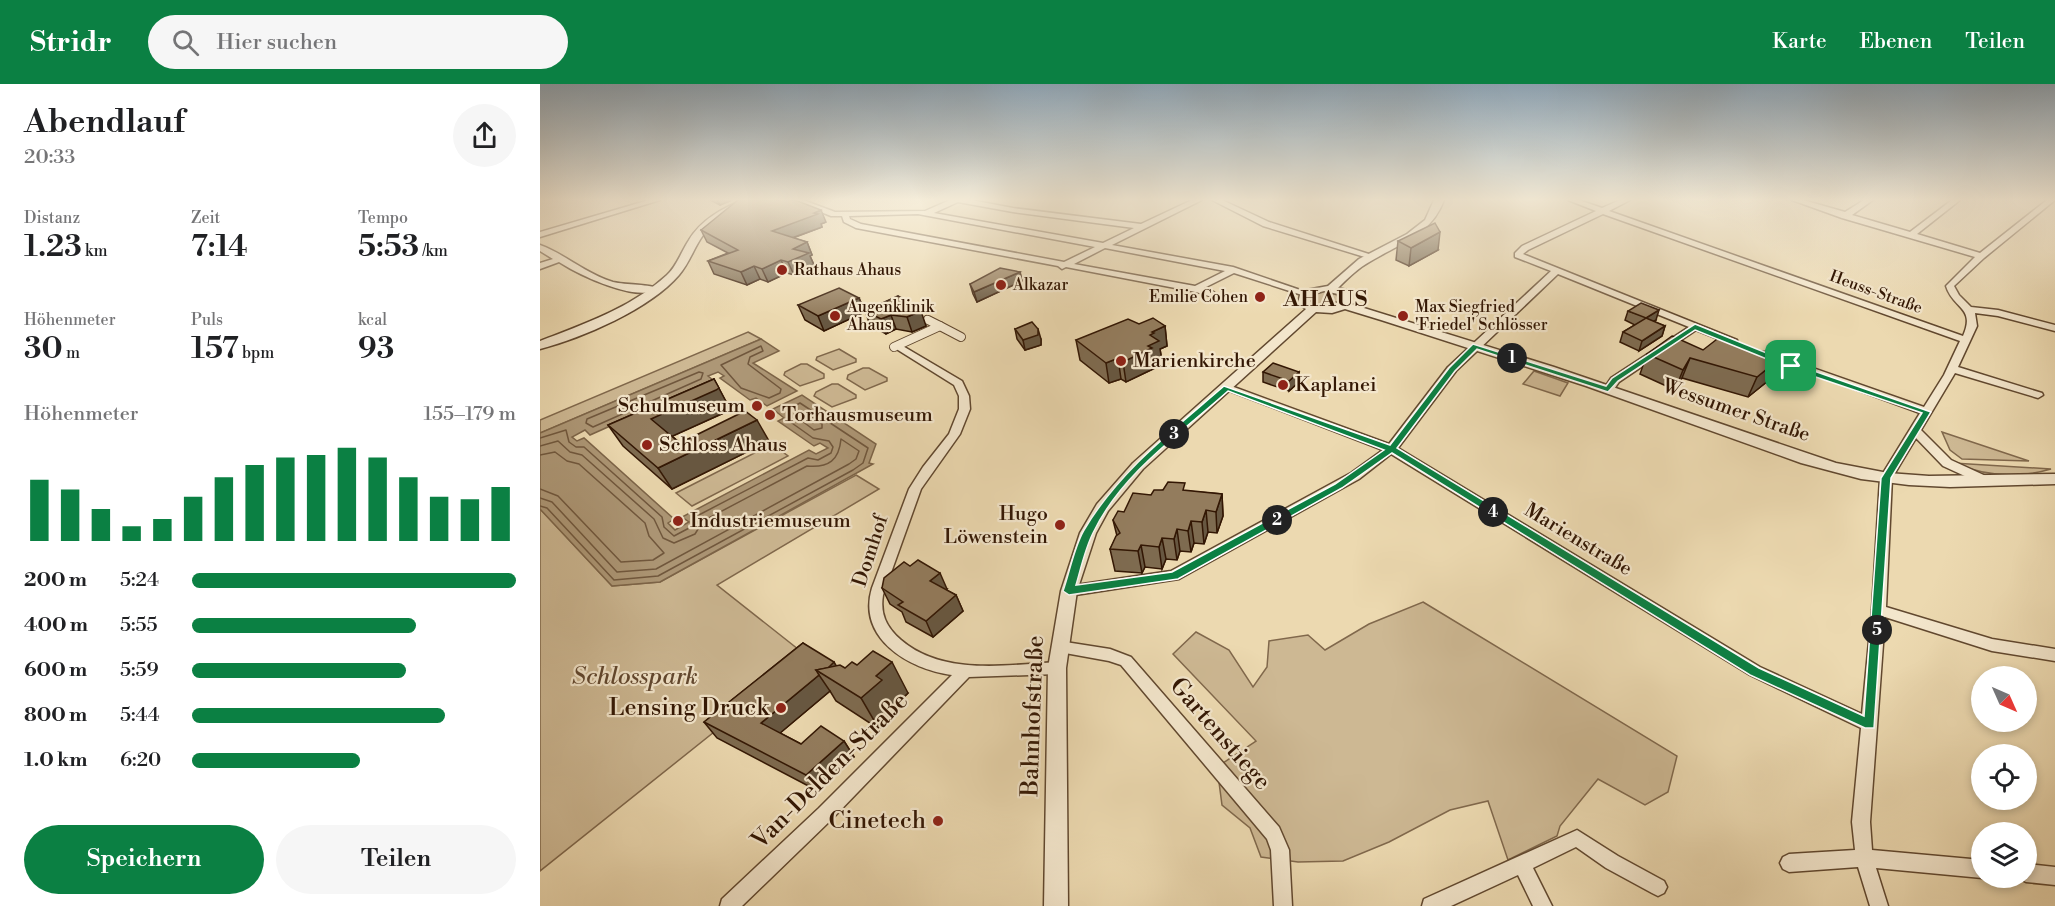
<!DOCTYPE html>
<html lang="de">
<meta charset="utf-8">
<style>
:root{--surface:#fff;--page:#f6f6f6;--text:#202124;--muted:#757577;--accent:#0b8043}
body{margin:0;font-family:"Libre Bodoni",serif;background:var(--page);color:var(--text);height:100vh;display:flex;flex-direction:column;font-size:22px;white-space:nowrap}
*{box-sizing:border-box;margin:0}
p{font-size:20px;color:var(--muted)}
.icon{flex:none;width:33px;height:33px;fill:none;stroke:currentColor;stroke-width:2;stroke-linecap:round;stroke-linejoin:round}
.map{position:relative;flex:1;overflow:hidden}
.details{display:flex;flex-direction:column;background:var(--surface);width:540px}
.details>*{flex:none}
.needle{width:39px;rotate:135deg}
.buttons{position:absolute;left:1431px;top:582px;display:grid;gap:12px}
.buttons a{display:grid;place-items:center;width:66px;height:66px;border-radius:50%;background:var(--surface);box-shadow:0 3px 9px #0003;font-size:30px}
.pin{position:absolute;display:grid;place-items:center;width:51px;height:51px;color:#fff;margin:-26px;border-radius:12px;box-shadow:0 3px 9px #0006}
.km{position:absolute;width:30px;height:30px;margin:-15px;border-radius:50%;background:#222;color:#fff;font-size:16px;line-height:30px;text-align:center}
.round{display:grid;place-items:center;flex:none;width:63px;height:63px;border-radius:32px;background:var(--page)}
.overview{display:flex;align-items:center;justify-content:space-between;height:102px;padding:0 24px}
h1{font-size:33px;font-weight:600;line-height:45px}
.figures{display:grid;grid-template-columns:repeat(3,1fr);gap:9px;height:102px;padding:6px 24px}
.figures div{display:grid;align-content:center}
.figures b{font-size:30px;font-weight:600}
.figures small{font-size:16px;font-weight:400}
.figures p{font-size:16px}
.chart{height:168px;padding:12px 24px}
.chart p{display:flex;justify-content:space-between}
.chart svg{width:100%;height:108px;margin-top:6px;stroke:var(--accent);stroke-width:6}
.cta{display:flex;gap:12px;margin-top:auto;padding:12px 24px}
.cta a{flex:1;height:69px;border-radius:36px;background:var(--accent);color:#fff;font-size:24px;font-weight:600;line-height:69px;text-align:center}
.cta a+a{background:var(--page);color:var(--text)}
ul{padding:0 24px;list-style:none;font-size:20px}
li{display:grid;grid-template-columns:96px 72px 1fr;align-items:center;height:45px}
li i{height:15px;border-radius:8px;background:var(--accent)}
header{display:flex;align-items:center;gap:36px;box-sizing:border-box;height:84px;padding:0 30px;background:var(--accent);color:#fff}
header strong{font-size:28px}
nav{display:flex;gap:33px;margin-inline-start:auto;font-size:21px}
.search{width:420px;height:54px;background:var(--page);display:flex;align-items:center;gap:15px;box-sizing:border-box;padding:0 21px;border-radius:33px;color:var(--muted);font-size:22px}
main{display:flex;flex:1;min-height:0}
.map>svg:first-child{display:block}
</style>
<header>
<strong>Stridr</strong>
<div class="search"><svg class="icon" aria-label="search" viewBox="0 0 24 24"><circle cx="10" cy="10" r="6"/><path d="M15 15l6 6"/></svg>Hier suchen</div>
<nav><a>Karte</a><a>Ebenen</a><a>Teilen</a></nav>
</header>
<main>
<section class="details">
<div class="overview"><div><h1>Abendlauf</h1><p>20:33</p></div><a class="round"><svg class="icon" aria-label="share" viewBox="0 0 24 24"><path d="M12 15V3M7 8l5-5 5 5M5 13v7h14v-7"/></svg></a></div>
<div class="figures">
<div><p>Distanz</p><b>1.23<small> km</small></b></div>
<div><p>Zeit</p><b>7:14</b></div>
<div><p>Tempo</p><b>5:53<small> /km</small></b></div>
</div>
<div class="figures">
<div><p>Höhenmeter</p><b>30<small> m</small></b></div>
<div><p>Puls</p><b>157<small> bpm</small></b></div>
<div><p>kcal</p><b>93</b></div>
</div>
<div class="chart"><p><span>Höhenmeter</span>155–179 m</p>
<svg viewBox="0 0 160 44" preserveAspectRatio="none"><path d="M5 44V19M15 44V23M25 44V31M35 44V38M45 44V35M55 44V26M65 44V18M75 44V13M85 44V10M95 44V9M105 44V6M115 44V10M125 44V18M135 44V26M145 44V27M155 44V22"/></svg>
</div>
<ul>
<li><b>200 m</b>5:24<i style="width:100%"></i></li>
<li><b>400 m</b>5:55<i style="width:69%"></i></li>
<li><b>600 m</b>5:59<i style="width:66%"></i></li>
<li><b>800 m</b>5:44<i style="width:78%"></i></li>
<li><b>1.0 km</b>6:20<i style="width:52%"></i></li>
</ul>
<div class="cta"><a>Speichern</a><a>Teilen</a></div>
</section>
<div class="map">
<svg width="1515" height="822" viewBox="0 0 1515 822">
<rect width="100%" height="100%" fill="#ecd9b0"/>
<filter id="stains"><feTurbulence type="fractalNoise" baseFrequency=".00333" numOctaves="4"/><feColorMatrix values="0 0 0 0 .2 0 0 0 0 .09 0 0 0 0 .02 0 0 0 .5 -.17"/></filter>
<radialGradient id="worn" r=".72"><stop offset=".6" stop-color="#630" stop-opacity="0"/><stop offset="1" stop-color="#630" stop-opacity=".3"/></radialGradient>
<g fill="#cdb893" stroke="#80684c" stroke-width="1.5">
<path d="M784,207L797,211L799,217L784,222L771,218L772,210Z"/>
<path d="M208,248L221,255L0,349V336Z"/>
<path d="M299,265L316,275V278L293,286L276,276L277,273Z"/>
<path d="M261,280H267L284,290V294L260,302L244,291L245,288Z"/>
<path d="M323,284H329L347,294V297L325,306L307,295L308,291Z"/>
<path d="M994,287L1028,299L1020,312L983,300Z"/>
<path d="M292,300H298L316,311V314L292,323L274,312L276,308Z"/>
<path d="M1402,348L1489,377L1422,375L1410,366Z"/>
<path d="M232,360L248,372L152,422L136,409Z"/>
<path d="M1413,379L1511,385C1477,395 1445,392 1413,379Z"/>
<path d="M316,391L339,405L177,501L268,573L0,787V425L72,502L120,498Z"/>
<path d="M883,518L1137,672L1128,708L1105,721L1058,695L1020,742L1017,752L968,776L948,717L910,726L849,758L803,777L758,778L721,773L710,744L682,721L677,683L716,657L633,570L656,548L689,566L713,603L727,583L729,557L768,551L785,566L829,540Z"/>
</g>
<path fill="#ad9776" stroke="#7c6448" stroke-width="1.5" d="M221,255L239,267L213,279L257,307L227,322L216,314L210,316L180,294L184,292L178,288L168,292L173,296L50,351L45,346L32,353L37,357L44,354L134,435L128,439L135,446L149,438L142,433L269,366L276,370L288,364L280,359L274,362L238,337L244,334L233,325L262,311L336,360L329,379L333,380L120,498L72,502L0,425V349Z"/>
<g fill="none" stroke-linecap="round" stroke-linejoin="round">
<g stroke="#70573d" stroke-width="1.5">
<path d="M221,262L223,267L210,273L208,280L241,305L240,309L229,314L201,304L181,281Z"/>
<path d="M159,288L163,289L161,295L53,343L46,339L47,335Z"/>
<path d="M262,327L282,340V344L274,346L258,334L257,329Z"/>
<path d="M0,354L26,346L29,358L36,363H44L122,433L124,443L134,452L151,443L155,433L268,374L278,376L291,369L293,363L289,357L273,354L249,337L247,326L260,319L328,364L323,379L313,386L118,492L74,496L7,424L0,422"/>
<path d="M0,362L18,357L30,368L42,371L114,435L123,454L134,459L155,450L163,437L267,382C289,384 299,376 301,355L319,367L316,375L309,380L116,485L77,488L12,418L0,414"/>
<path d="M0,371L15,368L27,377L39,380L105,439L109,452L124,469L113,476L81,478L18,412L0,405"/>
</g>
<defs>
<g id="pedestrian-far1">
<path d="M656,205L672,210"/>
<path d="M387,235L391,237"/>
</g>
<g id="pedestrian">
<path d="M400,242L421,253"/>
<path d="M354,263L400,242L388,236"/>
</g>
<g id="minor">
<path d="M109,116H120L0,153V148Z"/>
<path d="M252,116H263L295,128L385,127L410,116H431L473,124L601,140L652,116H662L572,161L693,183L769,209L762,211L694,189L656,208L526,183L522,185L518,182L316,144L304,138L302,132H291ZM418,118L473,128L594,144L563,159L394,129ZM378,130L555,163L524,178L321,140L310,135L309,132ZM565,164L685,187L655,202L534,180Z"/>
<path d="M672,116H682L729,138L835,172L828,174L723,142Z"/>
<path d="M1028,116H1039L1062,124L1080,116H1090L1069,127L1423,252C1436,223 1413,225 1406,202L1435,173L1302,134L1252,116H1263L1305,128L1324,116H1333L1312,131L1370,148L1412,116H1420L1377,150L1440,169L1507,116H1515L1444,174L1414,202L1419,211L1431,223L1458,226L1515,241V247L1458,232L1435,229L1437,242L1418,283L1502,309L1503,311L1498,314L1415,289L1381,346L1411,376L1448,393L1450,396L1444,400L1440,399L1403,382L1376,354L1352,394L1346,523L1452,555L1515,565V577L1452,567L1345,533L1330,738L1332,766L1442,776V794H1443H1442L1336,784L1348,822H1330L1318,783L1249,788L1243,785L1240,779L1243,773L1249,770L1315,766L1312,738L1321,644L1210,591L851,370L819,395L639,495L529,512L524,511L522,507L524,503L529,502L631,487L811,389L843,366L682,304L683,302H691L849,360L908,283L1011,187L975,173V169L982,162L1056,127ZM1063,130L1420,257L1404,291L1384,323L1227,268H1221L1219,270L1380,329L1340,394L1332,526L1322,630L1220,583L858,364L916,287L1018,190L1149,243L1071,294L1063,306L1064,308H1072L1079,298L1156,246L1191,260H1197V256L983,170L988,166Z"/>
<path d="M0,161C25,170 46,190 73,198C85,201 112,200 119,205C97,219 39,191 19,178L0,185V179L13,175L0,167Z"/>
<path d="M361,261L422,297L429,312L430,325L420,350L381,405L343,511C340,530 346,543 361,556C403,592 466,581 517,578L522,580L524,584L522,588L517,590L429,593L291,736L202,822H180L182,815L279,724L412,591C368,585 317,554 332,504L369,405L383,383L409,350L419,325V312L414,301L358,266V262Z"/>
<path d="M519,557L570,565L591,573L739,743L749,766L752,822H734L731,766L727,755L581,581L569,577L514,567L512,563L514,559Z"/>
<path d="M1037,746L1078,772L1124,797L1127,803L1124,809L1118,812L1112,809L1066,784L1036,763L993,784L1012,822H993L978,791L911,822H882L884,815Z"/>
<path d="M1486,780L1515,783V801L1486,798L1480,795L1479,794H1486Z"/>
</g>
<g id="tertiary">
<path d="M203,116H216C203,126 185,130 172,141C156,155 152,176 139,191C110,225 42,254 0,265V257C44,240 91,224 127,191C137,182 141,168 149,156C161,136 181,125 203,116Z"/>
<path d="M894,116H904C891,151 861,159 831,177C818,184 808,194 798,204L807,206L811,220L1014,283L1296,379L1348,389L1389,392L1515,390V400L1410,403L1369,401L1321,395L1261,379L1046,302L841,236L805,225L792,229L776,228L603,385L568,427L556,449L537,507L526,584L528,822H504L508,584L521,507L540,449L557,420L593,379L766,225L758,219L761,207L788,202L819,175L867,150L885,136ZM784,207L798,210L801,217L786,223L770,218V211Z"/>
</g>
</defs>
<use href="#pedestrian-far1" stroke="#61482f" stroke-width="8"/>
<use href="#pedestrian" stroke="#61482f" stroke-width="10"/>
<use href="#minor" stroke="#61482f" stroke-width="3"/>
<use href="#tertiary" stroke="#61482f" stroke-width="3"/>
<use href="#pedestrian-far1" stroke="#f3e6cc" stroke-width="6"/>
<use href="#pedestrian" stroke="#f3e6cc" stroke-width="8"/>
<use href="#minor" fill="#f3e6cc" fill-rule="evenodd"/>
<use href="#tertiary" fill="#f3e6cc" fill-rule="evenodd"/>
</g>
<g fill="#7e6b50" stroke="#331704" stroke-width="1.5">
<path d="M170,116H192L180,121Z"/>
<path d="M286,138L281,140L282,143L253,154L267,158L272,171L270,172L274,181L254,191L247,189L228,198L220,195L207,201L174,190L168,177L188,169L167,158L161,146Z"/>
<path d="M858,157L898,166L869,182L856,176Z"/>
<path d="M480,188L482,197L437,218L433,210L430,200Z"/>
<path d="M358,212L386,242L372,248L356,245L346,250L330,241L325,227Z"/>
<path d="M319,214L325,228L284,247L265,236L258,221Z"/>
<path d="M1088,227L1116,236L1114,238L1125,242L1122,252L1099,267L1080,258L1083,248L1095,241L1085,236Z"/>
<path d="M625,242L627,262L620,265L622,277L614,280L615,284L586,298L581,295L569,299L540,276L536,256Z"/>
<path d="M475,245L501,255V261L485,266L477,255Z"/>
<path d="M1163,266L1238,276L1229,296L1208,313L1142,294L1135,306L1100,290L1107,270Z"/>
<path d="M723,288H759V298L749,307L723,298Z"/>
<path d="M174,295L190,325L188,327L132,352L140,359L229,357L132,405L83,362L68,341Z"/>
<path d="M623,406L646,407L682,410L683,432L677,449L668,448L664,460L654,459L651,468L640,467L637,476L626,475L622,485L605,483L602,489L575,487L570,465L577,452L573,436L611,411Z"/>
<path d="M342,504L407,505L406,506L416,511L423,527L393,553L366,538L362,528L350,520Z"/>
<path d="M263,559L296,582L305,584L368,609L356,621L359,627L339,645L296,617L290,607L240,649L261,660L304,657L314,673L278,707L177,654L164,638Z"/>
</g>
<g fill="#675741" stroke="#331704" stroke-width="1.5">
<path d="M177,116H192L180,121Z"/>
<path d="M281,126L286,138L281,140L282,143L238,159L232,147Z"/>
<path d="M900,148L898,166L869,182L871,164Z"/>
<path d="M267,158L272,171L270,172L274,181L254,191L248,178L253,165Z"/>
<path d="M241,176L247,189L228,198L222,185Z"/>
<path d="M214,182L220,195L207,201L201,188Z"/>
<path d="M480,188L482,197L437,218L434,208Z"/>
<path d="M319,214L325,228L284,247L278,232Z"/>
<path d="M1119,226L1116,236L1103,244L1106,234Z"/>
<path d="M381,227L386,242L372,248L367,233Z"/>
<path d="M351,231L356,245L346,250L341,235Z"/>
<path d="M625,242L627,262L620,265L622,277L614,280L615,284L586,298L583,278L610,251L612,248Z"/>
<path d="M1125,242L1122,252L1099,267L1102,257Z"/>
<path d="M498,245L501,255V261L485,266L483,256Z"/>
<path d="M578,274L581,295L569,299L566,279Z"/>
<path d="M1150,274L1142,294L1135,306L1143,286Z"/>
<path d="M1238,276L1229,296L1208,313L1217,293Z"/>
<path d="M759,288V298L749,307V297Z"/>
<path d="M174,295L190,325L188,327L124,356L111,335Z"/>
<path d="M217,336L229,357L132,405L118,384Z"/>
<path d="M682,410L683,432L677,449L676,428Z"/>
<path d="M666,426L668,448L664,460L662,438Z"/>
<path d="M651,437L654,459L651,468L648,447Z"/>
<path d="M637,445L640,467L637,476L634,455Z"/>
<path d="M622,454L626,475L622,485L619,463Z"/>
<path d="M601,461L605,483L602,489L598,467Z"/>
<path d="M400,489L407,505L397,514L390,497Z"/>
<path d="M416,511L423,527L393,553L386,537Z"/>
<path d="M294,578L304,595L281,589Z"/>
<path d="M352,578L368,609L356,621L359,627L339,645L321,614L336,592Z"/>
<path d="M279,591L290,607L233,655L221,639Z"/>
<path d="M304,657L314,673L278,707L266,691Z"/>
</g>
<g fill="#937c5d" stroke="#331704" stroke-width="1.5">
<path d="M198,116H255L281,126L274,129L278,130L232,147L267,158L253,165L269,169L248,178L241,176L222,185L214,182L201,188L168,177L198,166L161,146Z"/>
<path d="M895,139L900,148L871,164L858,157Z"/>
<path d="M460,184L480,188L434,208L430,200Z"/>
<path d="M299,204L319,214L278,232L258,221Z"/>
<path d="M358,212L377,222L381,227L367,233L351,231L341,235L325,227Z"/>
<path d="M1101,219L1119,226L1106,234L1088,227Z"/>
<path d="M613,234L625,242L612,248L614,249L610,251L619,257L608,262L612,264L583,278L578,274L566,279L536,256L588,235L599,240Z"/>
<path d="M1106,234L1125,242L1102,257L1083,248Z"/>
<path d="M492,238L498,245V251L483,256L475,245Z"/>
<path d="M1132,252L1163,266L1181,252L1238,276L1217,293L1150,274L1143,286L1107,270Z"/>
<path d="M733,279L759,288L749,297L723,288Z"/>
<path d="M174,295L179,304L176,306L111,335L140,359L205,327L217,336L118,384L68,341Z"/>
<path d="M628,398L645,399L643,406L682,410L676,428L666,426L662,438L651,437L648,447L637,445L634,455L622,454L619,463L601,461L598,467L570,465L576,452L580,449L573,436L578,427L584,428L593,409L611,411L614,406H623Z"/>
<path d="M378,476L400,489L390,497L416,511L386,537L358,521L363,518L342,504L344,494L364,478L370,482Z"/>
<path d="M263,559L294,578L288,584L276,586L279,591L221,639L261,660L281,642L304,657L266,691L164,638Z"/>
<path d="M333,567L352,578L336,592L342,596L321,614L276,586L300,581L305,584L312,578L317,581Z"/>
</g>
<linearGradient id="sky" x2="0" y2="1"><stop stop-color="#90a8ba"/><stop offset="0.5" stop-color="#f6eedb"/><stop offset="1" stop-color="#f6eedb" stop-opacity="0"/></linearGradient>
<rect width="1515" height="231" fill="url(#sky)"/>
<path fill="#0b8043" stroke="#fff" stroke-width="1.5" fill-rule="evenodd" d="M1155,240L1254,280L1391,328L1351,394L1334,644H1325L1210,591L852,369L802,404L638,495L529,511L523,507C530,487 534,463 544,446C579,387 633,346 684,302L850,361L909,284L933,260L1066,302L1072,294ZM1155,246L1249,284L1382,329L1341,394L1324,632L1219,584L857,364L915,287L937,265L1068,308L1078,297ZM688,307L844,366L795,400L632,488L536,501C541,484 545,465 553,449C581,390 641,349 688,307Z"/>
<g fill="#8f2418" stroke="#f3e6cc" stroke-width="2">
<circle cx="242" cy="186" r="6"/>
<circle cx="461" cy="201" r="6"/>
<circle cx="720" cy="213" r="6"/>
<circle cx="295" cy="232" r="6"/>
<circle cx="863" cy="232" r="6"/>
<circle cx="581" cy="277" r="6"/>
<circle cx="743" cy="301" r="6"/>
<circle cx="217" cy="322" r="6"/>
<circle cx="230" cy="331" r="6"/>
<circle cx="107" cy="361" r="6"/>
<circle cx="138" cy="437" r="6"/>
<circle cx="520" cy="441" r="6"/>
<circle cx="241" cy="624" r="6"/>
<circle cx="398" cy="737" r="6"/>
</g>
<g text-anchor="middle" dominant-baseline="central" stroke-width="4.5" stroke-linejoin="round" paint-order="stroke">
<g font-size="16" fill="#331704" stroke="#f3e6cc" text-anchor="start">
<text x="254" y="186">Rathaus Ahaus</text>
<text x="473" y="201">Alkazar</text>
<text x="708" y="213" text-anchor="end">Emilie Cohen</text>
<text x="307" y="223">Augenklinik<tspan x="307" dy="18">Ahaus</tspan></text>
<text x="875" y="223">Max Siegfried<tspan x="875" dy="18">'Friedel' Schlösser</tspan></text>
</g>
<g font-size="16" fill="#331704" stroke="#f3e6cc">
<text transform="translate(1336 208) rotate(20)">Heuss-Straße</text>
</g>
<g font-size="20" fill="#331704" stroke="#f3e6cc" text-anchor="start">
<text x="593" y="277">Marienkirche</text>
<text x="755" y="301">Kaplanei</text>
<text x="205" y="322" text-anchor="end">Schulmuseum</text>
<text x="242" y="331">Torhausmuseum</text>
<text x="119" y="361">Schloss Ahaus</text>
<text x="508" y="430" text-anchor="end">Hugo<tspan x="508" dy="23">Löwenstein</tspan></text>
<text x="150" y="437">Industriemuseum</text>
</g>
<g font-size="20" fill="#331704" stroke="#f3e6cc">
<text transform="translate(1196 327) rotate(19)">Wessumer Straße</text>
<text transform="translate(1038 456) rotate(31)">Marienstraße</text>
<text transform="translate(331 467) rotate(-72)">Domhof</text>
</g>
<g font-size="22" font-weight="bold" letter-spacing="1.5" fill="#331704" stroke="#f3e6cc">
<text x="786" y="215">AHAUS</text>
</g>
<g font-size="24" font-style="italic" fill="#61472f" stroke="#f3e6cc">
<text x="95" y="593">Schlosspark</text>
</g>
<g font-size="24" fill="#331704" stroke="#f3e6cc" text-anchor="end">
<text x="229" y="624">Lensing Druck</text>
<text x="386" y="737">Cinetech</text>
</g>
<g font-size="24" fill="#331704" stroke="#f3e6cc">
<text transform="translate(493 632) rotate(-88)">Bahnhofstraße</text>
<text transform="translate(680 650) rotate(49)">Gartenstiege</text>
<text transform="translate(290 687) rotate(-45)">Van-Delden-Straße</text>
</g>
</g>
<rect width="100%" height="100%" filter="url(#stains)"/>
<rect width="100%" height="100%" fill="url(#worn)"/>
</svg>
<div class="buttons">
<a><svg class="needle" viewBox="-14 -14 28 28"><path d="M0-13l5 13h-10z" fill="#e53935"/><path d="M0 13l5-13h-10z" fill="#757577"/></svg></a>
<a><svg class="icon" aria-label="locate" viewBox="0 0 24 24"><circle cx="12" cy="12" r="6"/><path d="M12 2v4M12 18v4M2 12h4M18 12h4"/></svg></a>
<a><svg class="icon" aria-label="layers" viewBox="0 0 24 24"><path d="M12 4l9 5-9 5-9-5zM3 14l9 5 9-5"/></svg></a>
</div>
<div class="pin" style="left:1251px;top:282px;background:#1e9e55"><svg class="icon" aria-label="arrive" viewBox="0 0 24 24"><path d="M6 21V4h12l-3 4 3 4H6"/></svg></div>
<b class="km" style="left:972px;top:274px">1</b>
<b class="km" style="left:737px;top:436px">2</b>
<b class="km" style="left:634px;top:350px">3</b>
<b class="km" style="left:953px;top:428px">4</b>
<b class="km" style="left:1337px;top:546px">5</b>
</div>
</main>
